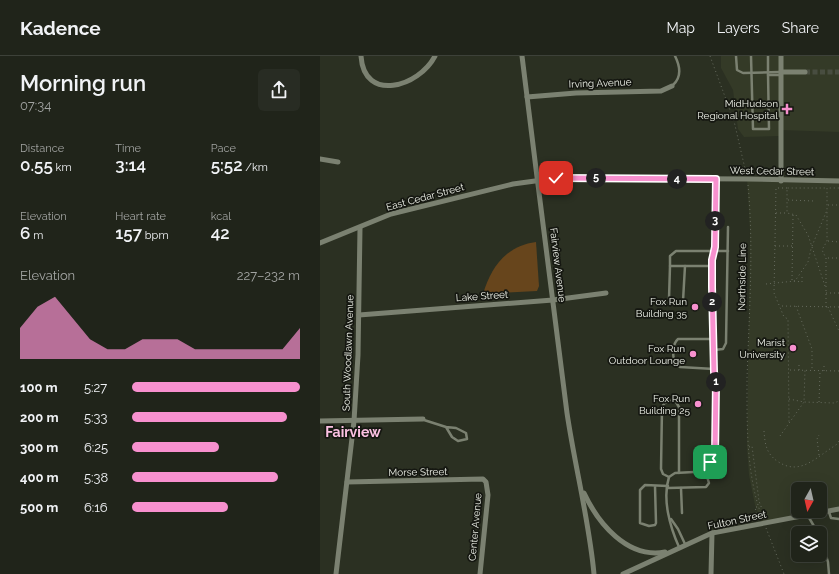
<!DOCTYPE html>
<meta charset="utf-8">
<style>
:root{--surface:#20241a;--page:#282c23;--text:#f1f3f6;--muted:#a2a4a2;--line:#3d4139;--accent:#f790ce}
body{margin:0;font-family:Raleway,sans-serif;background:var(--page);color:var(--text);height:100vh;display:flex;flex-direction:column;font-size:15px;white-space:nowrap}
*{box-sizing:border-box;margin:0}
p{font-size:13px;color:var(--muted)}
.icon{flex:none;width:22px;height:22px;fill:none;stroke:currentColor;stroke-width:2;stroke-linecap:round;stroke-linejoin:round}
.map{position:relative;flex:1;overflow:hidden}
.side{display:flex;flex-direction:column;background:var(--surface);width:320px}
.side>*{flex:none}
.needle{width:26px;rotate:188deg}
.fabs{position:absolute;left:471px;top:426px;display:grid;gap:8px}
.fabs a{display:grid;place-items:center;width:36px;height:36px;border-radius:6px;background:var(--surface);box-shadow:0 4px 16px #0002,0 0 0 1px var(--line);font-size:20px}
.pin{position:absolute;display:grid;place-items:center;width:34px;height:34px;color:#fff;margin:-17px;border-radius:8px;box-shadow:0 2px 6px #0006}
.km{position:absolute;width:20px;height:20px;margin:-10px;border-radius:50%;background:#222;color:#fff;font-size:11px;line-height:20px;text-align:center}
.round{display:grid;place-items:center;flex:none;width:42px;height:42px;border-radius:6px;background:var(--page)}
.overview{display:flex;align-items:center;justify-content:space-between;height:68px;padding:0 20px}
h1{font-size:22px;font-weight:600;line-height:30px}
.figures{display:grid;grid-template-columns:repeat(3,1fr);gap:6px;height:68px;padding:4px 20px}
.figures div{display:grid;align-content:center}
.figures b{font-size:17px;font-weight:600}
.figures small{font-size:11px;font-weight:400}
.figures p{font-size:11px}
.chart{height:112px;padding:8px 20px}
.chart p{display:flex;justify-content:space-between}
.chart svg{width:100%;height:72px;margin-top:4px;fill:var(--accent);opacity:.7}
ul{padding:0 20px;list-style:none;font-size:13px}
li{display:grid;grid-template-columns:64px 48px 1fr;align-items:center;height:30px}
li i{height:10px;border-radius:5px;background:var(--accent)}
header{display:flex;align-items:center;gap:24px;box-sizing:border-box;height:56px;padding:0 20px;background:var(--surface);border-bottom:1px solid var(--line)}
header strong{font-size:19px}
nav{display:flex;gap:22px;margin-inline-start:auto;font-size:14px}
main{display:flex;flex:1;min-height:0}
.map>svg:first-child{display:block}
</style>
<header>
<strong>Kadence</strong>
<nav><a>Map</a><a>Layers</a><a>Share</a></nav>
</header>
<main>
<section class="side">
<div class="overview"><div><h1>Morning run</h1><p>07:34</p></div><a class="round"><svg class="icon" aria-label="share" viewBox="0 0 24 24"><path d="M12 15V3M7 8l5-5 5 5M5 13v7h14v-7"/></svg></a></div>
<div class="figures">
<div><p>Distance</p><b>0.55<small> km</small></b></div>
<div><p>Time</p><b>3:14</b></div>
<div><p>Pace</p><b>5:52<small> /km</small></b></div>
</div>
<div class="figures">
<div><p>Elevation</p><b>6<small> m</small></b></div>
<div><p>Heart rate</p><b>157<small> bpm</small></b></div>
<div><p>kcal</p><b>42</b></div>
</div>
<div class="chart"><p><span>Elevation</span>227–232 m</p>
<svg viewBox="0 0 160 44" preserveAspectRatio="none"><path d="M0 44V25L10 12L20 6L30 19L40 32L50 38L60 38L70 32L80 32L90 32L100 38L110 38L120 38L130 38L140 38L150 38L160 25V44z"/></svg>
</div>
<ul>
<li><b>100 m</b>5:27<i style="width:100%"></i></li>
<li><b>200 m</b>5:33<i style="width:92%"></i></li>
<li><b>300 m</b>6:25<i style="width:52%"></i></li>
<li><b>400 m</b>5:38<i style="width:87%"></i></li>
<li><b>500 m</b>6:16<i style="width:57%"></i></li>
</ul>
</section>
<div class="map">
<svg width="519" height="518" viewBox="0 0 519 518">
<rect width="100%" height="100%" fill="#2b3022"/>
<g fill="#343a27" fill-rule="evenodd">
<path d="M401,0H519V76L460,74L459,80L424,81L418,73L413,34L401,12Z"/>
<path d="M427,121L519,122V450L478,461L442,467L435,449L429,419L427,390L430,175ZM478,433H500V455H478Z"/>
</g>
<path fill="#67451c" d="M216,186L219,230L217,235L163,238C171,211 186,190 216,186Z"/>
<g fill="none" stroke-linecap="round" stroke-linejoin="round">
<path stroke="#484d40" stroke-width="5" stroke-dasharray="5 2.5" stroke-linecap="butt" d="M485,16H519"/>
<g stroke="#666b5e" stroke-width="1" stroke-dasharray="1 3" stroke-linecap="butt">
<path d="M390,0L414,65L426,117"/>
<path d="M428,129C434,193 429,259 427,323C427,369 426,418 442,461"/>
<path d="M467,132H456L454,237L464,261L468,263L469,366"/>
<path d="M468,144L494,145"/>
<path d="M508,149H519"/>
<path d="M456,157H466"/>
<path d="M508,185L519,186"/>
<path d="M455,190H472"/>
<path d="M492,190L507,154"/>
<path d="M508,202H519"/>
<path d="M472,224L473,159"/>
<path d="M474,225L482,226V218"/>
<path d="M446,228L475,225L488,206L491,193"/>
<path d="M505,230L488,179L476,159L467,157V132H507"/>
<path d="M506,237H519"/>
<path d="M462,250L519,251"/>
<path d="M476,250L492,293V315"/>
<path d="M506,251V202L502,194L507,185V132H519"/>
<path d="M508,251L519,275"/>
<path d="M470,314L519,315"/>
<path d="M479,314V307"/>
<path d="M504,315V308"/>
<path d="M469,343L484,346L514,347L519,345"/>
<path d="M499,346L500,316"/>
<path d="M444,375C445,388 446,397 457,405C480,421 496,401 516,389L519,385"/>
<path d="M460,380L484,346L485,314"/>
<path d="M429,391L432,390L439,445L445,461"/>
<path d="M499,399L497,383L499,379"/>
<path d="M437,451H435L438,463"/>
<path d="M446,472L464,518"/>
</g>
<g stroke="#7b8171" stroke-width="2.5">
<path d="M416,0L417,14L423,17L460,16"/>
<path d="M431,0L433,73H449L448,17"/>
<path d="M448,15V0"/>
<path d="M448,19H461"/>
<path d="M353,29C362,21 360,10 355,0"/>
<path d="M350,210L349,243L351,247L356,248L363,245L365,210"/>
<path d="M392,210H350V200L356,195H408"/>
<path d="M392,283H358C352,288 352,302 356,308L360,311L394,313"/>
<path d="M394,294L403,293L406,287L408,171"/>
<path d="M104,364L126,371L132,381L138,385L147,383L146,377L136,372L126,371"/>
<path d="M349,421L343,418L341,413L342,352C344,345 349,344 356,346L359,351V417"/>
<path d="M335,430L336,467L335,469L329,470L320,467V434L325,429L348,430"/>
<path d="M348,432L386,431L389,427L384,411"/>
<path d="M361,432L362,457"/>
<path d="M509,456L511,462L519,463"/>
<path d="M488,460L498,477"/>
<path d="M351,463L358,473L365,488"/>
<path d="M500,480L508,506L509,518"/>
<path d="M359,491C350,471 342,443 349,421L355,417L374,416L386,410L395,398L396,326L394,316L392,231L395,191L396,123"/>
</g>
<g stroke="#7b8171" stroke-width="5">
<path d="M41,0C44,47 99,31 115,0"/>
<path d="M202,0C217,119 231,238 247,357C255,411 269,464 274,518"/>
<path d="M461,16H485"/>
<path d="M207,41L256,37L341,35L352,30"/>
<path d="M0,103L18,106"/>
<path d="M461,125V0"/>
<path d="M0,187L71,158L193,128L237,122L427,123L519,125"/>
<path d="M39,259L233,244L286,237"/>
<path d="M0,365L103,363"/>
<path d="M27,426L163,423L166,426L168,439L160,518"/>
<path d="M264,437C278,467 307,503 345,496"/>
<path d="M16,518L34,365L38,299L40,172"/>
<path d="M303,518L392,477L519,453"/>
<path d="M391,518L392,477"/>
</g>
</g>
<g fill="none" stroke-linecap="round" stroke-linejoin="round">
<defs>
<path id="route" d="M236,122L396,123L395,191L392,204V231L394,316L396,326L395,398L390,406"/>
</defs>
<use href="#route" stroke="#fff" stroke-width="8"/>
<use href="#route" stroke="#f790ce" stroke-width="5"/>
</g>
<g fill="#f790ce" stroke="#151711" stroke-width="1.5">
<path d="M465 47h4v4h4v4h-4v4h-4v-4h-4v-4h4z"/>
<circle cx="375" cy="251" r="4"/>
<circle cx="473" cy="292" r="4"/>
<circle cx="373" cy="298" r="4"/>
<circle cx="378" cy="348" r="4"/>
</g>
<g text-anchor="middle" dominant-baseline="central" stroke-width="3.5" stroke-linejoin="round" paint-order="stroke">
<g font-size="10" fill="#eff2e9" stroke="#151711">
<text transform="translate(280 27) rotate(-2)">Irving Avenue</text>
<text transform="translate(452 115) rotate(1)">West Cedar Street</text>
<text transform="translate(105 141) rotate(-15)">East Cedar Street</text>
<text transform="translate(238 209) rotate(83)">Fairview Avenue</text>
<text transform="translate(422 221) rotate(-89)">Northside Line</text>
<text transform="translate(162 240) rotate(-4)">Lake Street</text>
<text transform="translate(28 297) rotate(-88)">South Woodlawn Avenue</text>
<text transform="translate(98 416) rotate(-1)">Morse Street</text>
<text transform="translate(417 464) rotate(-12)">Fulton Street</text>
<text transform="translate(155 471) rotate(-85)">Center Avenue</text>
</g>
<g font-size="10" fill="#eff2e9" stroke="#151711" text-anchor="end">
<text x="458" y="47">MidHudson<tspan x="458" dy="12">Regional Hospital</tspan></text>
<text x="367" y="245">Fox Run<tspan x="367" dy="12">Building 35</tspan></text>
<text x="465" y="286">Marist<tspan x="465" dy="12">University</tspan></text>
<text x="365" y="292">Fox Run<tspan x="365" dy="12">Outdoor Lounge</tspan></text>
<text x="370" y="342">Fox Run<tspan x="370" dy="12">Building 25</tspan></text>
</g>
<g font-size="14" font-weight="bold" fill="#fcc1e2" stroke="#151711">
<text x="33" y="376">Fairview</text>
</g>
</g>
</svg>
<div class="fabs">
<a><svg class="needle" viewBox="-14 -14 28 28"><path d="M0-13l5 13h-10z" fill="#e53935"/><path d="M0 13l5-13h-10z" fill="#a2a4a2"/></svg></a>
<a><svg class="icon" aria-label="layers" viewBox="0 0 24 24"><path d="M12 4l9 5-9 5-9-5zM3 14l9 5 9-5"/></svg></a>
</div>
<div class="pin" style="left:390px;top:406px;background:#1e9e55"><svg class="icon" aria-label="arrive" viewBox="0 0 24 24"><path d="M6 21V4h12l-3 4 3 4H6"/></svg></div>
<div class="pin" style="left:236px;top:122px;background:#d93025"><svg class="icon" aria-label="check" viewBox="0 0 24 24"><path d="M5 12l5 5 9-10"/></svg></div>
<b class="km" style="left:396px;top:326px">1</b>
<b class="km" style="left:392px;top:246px">2</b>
<b class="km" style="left:395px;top:165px">3</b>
<b class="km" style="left:357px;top:123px">4</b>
<b class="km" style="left:276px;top:122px">5</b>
</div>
</main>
